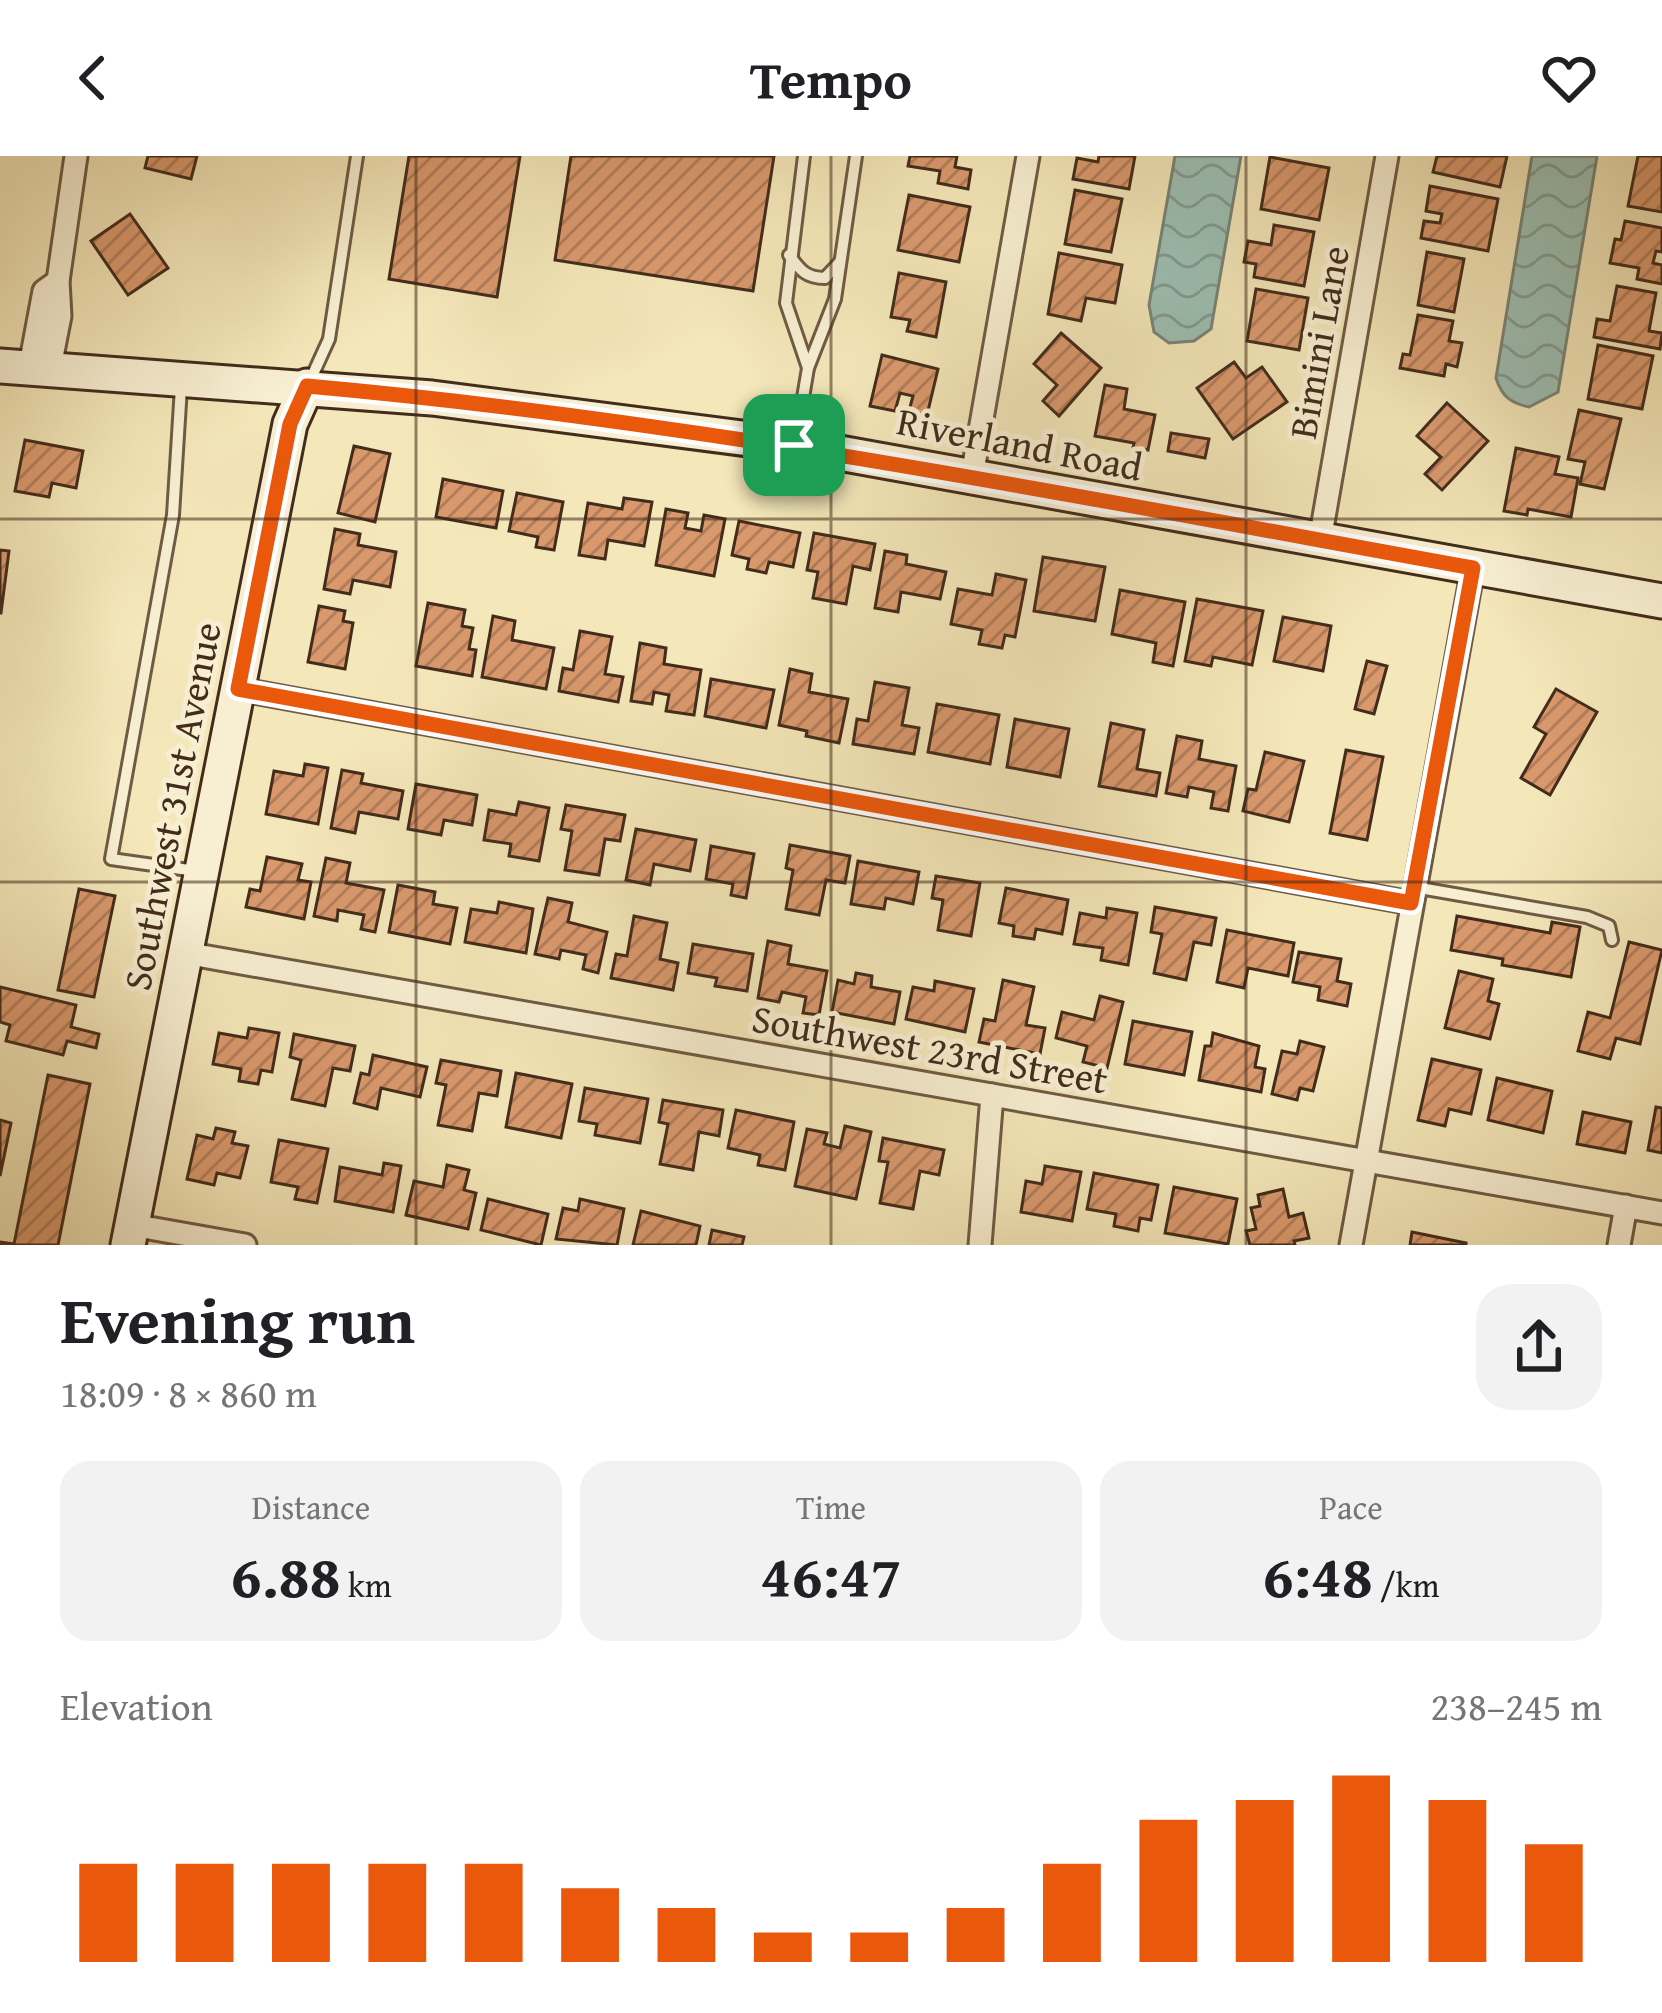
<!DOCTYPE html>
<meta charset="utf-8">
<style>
:root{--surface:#fff;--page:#f2f2f2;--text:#202124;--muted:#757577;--accent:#ea580c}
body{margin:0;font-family:"Gentium Book Plus",serif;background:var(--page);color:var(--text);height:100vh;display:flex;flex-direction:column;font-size:45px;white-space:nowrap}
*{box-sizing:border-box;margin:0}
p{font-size:39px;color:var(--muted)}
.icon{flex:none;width:66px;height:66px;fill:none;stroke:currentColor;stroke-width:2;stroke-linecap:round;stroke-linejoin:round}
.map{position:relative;height:1089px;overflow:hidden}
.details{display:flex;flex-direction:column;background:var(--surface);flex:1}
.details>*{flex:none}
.pin{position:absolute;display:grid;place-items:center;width:102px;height:102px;color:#fff;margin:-51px;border-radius:24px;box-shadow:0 6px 18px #0006}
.round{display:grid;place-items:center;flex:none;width:126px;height:126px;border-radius:36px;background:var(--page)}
.summary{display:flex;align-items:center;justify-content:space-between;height:204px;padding:0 60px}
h1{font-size:66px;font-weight:600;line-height:90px}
.metrics{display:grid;grid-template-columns:repeat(3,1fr);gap:18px;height:204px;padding:12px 60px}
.metrics div{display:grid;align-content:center;border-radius:30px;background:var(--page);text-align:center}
.metrics b{font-size:60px;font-weight:600}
.metrics small{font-size:33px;font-weight:400}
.metrics p{font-size:33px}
.chart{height:336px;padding:24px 60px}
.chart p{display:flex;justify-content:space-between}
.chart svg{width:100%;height:216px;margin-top:12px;stroke:var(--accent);stroke-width:6}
header{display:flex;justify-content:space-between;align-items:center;height:156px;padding:0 60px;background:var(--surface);font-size:54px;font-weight:600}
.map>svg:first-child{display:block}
</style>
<header><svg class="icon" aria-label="back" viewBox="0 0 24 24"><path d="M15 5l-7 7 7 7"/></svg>Tempo<svg class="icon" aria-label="heart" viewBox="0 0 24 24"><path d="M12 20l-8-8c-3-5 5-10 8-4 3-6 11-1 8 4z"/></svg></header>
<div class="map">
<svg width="1662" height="1089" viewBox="0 0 1662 1089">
<defs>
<pattern id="water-waves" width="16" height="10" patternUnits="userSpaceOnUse" patternTransform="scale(3)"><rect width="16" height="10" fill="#9cbfb3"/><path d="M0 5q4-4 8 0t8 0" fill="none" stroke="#819b91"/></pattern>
<pattern id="building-hatch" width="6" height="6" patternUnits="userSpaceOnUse" patternTransform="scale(3)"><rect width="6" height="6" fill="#d9996d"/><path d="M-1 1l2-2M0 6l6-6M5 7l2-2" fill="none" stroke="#b27d59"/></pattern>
</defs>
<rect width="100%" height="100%" fill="#f4e7b9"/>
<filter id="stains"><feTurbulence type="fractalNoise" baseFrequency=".00167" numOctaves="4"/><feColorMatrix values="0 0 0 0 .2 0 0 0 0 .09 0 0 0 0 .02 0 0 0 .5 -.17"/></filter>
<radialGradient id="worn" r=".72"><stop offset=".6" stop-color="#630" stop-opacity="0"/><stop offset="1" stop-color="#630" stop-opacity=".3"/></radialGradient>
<g fill="url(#water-waves)" stroke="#788477" stroke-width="3">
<path d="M1175,0H1241L1211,173L1194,185L1169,187L1154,176L1149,149Z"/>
<path d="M1532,0H1597L1558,236L1529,251C1511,247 1502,241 1496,222Z"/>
</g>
<g fill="url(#building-hatch)" stroke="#432c1c" stroke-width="3">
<path d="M148,0H197L191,23L145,12Z"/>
<path d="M409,0H520L497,141L389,123Z"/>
<path d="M571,0H774L753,135L555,104Z"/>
<path d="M910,0H957L955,11L971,14L968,33L938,27L940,15L908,10Z"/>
<path d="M1099,0H1135L1129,33L1073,23L1077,2L1098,6Z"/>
<path d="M1437,0H1507L1500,31L1433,16Z"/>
<path d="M1638,0H1662V56L1628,50Z"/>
<path d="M1270,1L1329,12L1319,64L1261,53Z"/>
<path d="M1430,30L1498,43L1488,95L1421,82L1424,65L1440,67L1442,58L1426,55Z"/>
<path d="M1075,34L1122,43L1111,96L1065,88Z"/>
<path d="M909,39L970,51L959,106L898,94Z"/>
<path d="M130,58L168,112L128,139L91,85Z"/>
<path d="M1625,65L1662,72V96L1656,95L1653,107L1662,109V128L1637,123L1639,112L1610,107L1615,83L1621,84Z"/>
<path d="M1274,69L1314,76L1304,130L1254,121L1256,108L1244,106L1248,85L1271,89Z"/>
<path d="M1427,96L1464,103L1454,156L1418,149Z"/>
<path d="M1059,97L1122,109L1115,147L1086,142L1081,165L1048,158Z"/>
<path d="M899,117L946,126L936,181L907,175L910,164L891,161Z"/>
<path d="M1617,130L1656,137L1649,175L1662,177L1660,193L1594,181L1597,163L1610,165Z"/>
<path d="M1256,133L1308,142L1299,194L1247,185Z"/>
<path d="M1418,159L1453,165L1449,185L1462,187L1457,211L1446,208L1444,220L1400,212L1403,198L1410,199Z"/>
<path d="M1061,177L1101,212L1059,260L1043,245L1057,229L1034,208Z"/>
<path d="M1598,189L1653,200L1642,253L1588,243Z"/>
<path d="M882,199L938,213L927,259L909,255L913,240L900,237L895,255L870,250Z"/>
<path d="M1234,206L1246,222L1262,211L1287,246L1233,283L1197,232Z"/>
<path d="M1105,229L1127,233L1124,253L1155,259L1148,294L1133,292L1134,287L1095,280Z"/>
<path d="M1447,247L1488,285L1442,334L1425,318L1441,301L1417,280Z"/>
<path d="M1579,254L1621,263L1604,333L1580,328L1585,306L1568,303Z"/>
<path d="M1171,277L1209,283L1205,302L1168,295Z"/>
<path d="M25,284L83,295L76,332L52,327L49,341L15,335Z"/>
<path d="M354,290L390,298L375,366L338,357Z"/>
<path d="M1516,292L1559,301L1555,318L1578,322L1571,361L1528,353L1527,359L1504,355Z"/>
<path d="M443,323L503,335L496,372L436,361Z"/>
<path d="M517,337L563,346L554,394L536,391L538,381L509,375Z"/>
<path d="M624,342L652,346L644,390L608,384L605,403L579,399L588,347L622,353Z"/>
<path d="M666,353L688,357L685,372L701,375L704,359L725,363L714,420L656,409Z"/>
<path d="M739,365L800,377L793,411L769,406L766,417L747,413L749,403L732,399Z"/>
<path d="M335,373L360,378L358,389L396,396L390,431L353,424L350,438L324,433Z"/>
<path d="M814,377L875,388L870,414L853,410L846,448L813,442L818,416L807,414Z"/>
<path d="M0,394L9,395L1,457H0Z"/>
<path d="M885,395L907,399L906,408L946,416L940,443L901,436L898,456L875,452Z"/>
<path d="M1043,401L1105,411L1095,465L1034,455Z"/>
<path d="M996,418L1026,424L1015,481L1005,479L1002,492L979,488L982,474L951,468L958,433L992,439Z"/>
<path d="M1120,434L1185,446L1173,510L1153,506L1156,487L1112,478Z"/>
<path d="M1197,443L1263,455L1252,509L1213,501L1211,510L1185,505Z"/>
<path d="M428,447L465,454L462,470L473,472L469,493L476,494L472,520L416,510Z"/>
<path d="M319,450L345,455L343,465L353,467L345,513L308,506Z"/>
<path d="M493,460L515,465L512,484L554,492L546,533L482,521Z"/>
<path d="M1283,461L1331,470L1323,515L1274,505Z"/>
<path d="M580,475L612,481L605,518L623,521L618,546L559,535L563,512L573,514Z"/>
<path d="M640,487L666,492L664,508L701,514L694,559L666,555L669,539L654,536L652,548L631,545Z"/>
<path d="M1367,505L1387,510L1374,558L1355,553Z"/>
<path d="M790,513L812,518L809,536L848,543L839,587L806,580L807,575L779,569Z"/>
<path d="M711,523L774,534L766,572L705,560Z"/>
<path d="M875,526L909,532L902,569L919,572L914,598L853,588L857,563L868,565Z"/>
<path d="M1556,533L1597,556L1550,639L1521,622L1546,578L1534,571Z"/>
<path d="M937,548L999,559L990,608L928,596Z"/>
<path d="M1015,563L1069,573L1060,621L1007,611Z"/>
<path d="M1111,567L1144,574L1137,613L1160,617L1156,640L1099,630Z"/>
<path d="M1177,580L1202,585L1199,603L1236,610L1228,655L1211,652L1214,636L1189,631L1187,641L1166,637Z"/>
<path d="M1346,594L1383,601L1367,684L1330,677Z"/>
<path d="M1265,596L1304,605L1289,666L1243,655L1248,633L1256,634Z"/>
<path d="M305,608L328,612L318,668L266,658L274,615L303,620Z"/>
<path d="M342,614L363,618L361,627L403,635L398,663L359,656L355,677L331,672Z"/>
<path d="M416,628L477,639L472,669L444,664L441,679L408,673Z"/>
<path d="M519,646L549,652L539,705L509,700L511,688L484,684L489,654L516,659Z"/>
<path d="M566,649L625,659L620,685L605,683L599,719L565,714L572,675L561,673Z"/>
<path d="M636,673L696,684L690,715L654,708L650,729L626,724Z"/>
<path d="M790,689L850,700L845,727L826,724L819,759L786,753L793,714L786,712Z"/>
<path d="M711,690L754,698L746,742L731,739L733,728L706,723Z"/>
<path d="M267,701L302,708L298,724L311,726L304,763L246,751L250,733L260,735Z"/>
<path d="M326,702L350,707L346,727L384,734L375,776L361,773L364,759L338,754L337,765L314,760Z"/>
<path d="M858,705L919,716L913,748L886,742L884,753L851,748Z"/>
<path d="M936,720L980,727L971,780L938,774L943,744L932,742Z"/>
<path d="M398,729L435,736L433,748L457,752L450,788L389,776Z"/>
<path d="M1006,732L1068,744L1062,778L1036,773L1034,783L1013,780L1014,770L999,767Z"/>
<path d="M79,733L115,740L94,841L58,834Z"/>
<path d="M548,742L572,747L568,766L607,776L598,817L583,813L586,799L561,794L559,803L535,798Z"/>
<path d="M499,746L533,753L526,797L465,786L471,753L497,757Z"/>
<path d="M1155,751L1216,762L1211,789L1194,786L1186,824L1154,817L1162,778L1151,776Z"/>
<path d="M1107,752L1137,757L1128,809L1101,804L1103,792L1074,788L1080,757L1106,762Z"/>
<path d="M634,760L667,767L660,803L678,807L673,834L611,822L616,798L627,800Z"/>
<path d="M1457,760L1550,777L1552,766L1580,771L1571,821L1502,809L1503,803L1451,794Z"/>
<path d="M1227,774L1294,787L1288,820L1248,812L1244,832L1217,826Z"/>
<path d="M768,785L791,790L788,808L827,815L819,859L803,857L806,841L782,836L779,846L758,842Z"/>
<path d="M1629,786L1662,794L1640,888L1616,882L1610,903L1578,895L1588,856L1610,862Z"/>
<path d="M693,788L753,798L747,835L715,830L717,822L688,817Z"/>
<path d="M1299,796L1341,803L1337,825L1351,828L1347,850L1318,844L1320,831L1293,826Z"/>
<path d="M1459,815L1493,823L1488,845L1499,848L1490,883L1445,872Z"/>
<path d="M856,817L872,820L871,831L900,836L894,868L832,856L838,824L854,828Z"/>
<path d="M1003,824L1034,831L1026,869L1045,872L1040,898L979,886L984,863L995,865Z"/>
<path d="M935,825L974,833L965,876L906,863L913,831L934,835Z"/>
<path d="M0,831L76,849L71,871L99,878L96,892L67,885L63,899L6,885L10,869L0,866Z"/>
<path d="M1100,840L1123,846L1107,912L1083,906L1087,890L1056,882L1062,856L1094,864Z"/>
<path d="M1133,865L1192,876L1184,919L1125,908Z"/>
<path d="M249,872L279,877L272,916L261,914L258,928L239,925L241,913L213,908L219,877L247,882Z"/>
<path d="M1213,877L1259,890L1255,911L1265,913L1261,936L1199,924L1205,890H1211Z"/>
<path d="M294,878L355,890L350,915L333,912L325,950L292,943L301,904L290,901Z"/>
<path d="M1300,885L1324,891L1313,935L1300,932L1297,944L1272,938L1282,895L1297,898Z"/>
<path d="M373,899L427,911L420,941L381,932L377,953L354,947L361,917L369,919Z"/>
<path d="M1432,903L1481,914L1471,958L1449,953L1445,970L1418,964Z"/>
<path d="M441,904L501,915L497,940L479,937L472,975L438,969L446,929L436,927Z"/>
<path d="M516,917L572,928L561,982L506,971Z"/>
<path d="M48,919L90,928L58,1089H0V1086L14,1088Z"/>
<path d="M1497,922L1552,935L1543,977L1488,964Z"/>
<path d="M585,932L648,943L640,987L595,979L597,968L579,965Z"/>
<path d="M663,944L723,954L719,980L699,976L693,1014L660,1008L668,968L659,966Z"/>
<path d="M1656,951L1662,952V997L1648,994Z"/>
<path d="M736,954L794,966L785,1014L758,1009L760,999L728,992Z"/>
<path d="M1583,956L1631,966L1625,997L1577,988Z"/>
<path d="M0,964L11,967L0,1020Z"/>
<path d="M845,970L871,976L856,1043L795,1030L807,973L827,977L824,988L840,992Z"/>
<path d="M216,972L235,976L232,987L248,990L240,1022L217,1017L214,1029L187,1023L197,979L213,983Z"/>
<path d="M883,982L944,994L939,1019L920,1015L913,1053L880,1047L888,1006L879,1005Z"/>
<path d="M279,984L328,993L317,1047L295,1043L298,1031L271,1026Z"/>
<path d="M384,1007L401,1010L393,1056L335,1045L340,1011L382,1019Z"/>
<path d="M447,1009L469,1014L464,1034L476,1037L468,1073L406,1059L414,1025L443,1031Z"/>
<path d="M1045,1010L1081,1016L1072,1065L1021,1056L1026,1025L1042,1028Z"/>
<path d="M1094,1017L1158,1029L1151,1064L1140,1062L1138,1075L1114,1070L1116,1058L1087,1053Z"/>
<path d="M1174,1031L1237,1043L1228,1088L1165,1077Z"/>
<path d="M1283,1033L1289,1061L1303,1057L1309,1082L1294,1085L1295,1089H1250L1246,1075L1256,1073L1251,1052L1260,1050L1258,1039Z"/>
<path d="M488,1043L548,1058L541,1089L481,1074Z"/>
<path d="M580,1043L624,1053L617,1089L556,1083L563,1052L578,1055Z"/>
<path d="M641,1055L700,1070L696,1089H633Z"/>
<path d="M712,1074L744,1081L742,1089H709Z"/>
<path d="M1412,1076L1466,1087V1089H1410Z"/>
</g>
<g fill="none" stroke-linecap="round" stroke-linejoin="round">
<defs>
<g id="lane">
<path d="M804,0L786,147L808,212"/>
<path d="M789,99C800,114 806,122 825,122L840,106"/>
<path d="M309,227L329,183L357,0"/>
<path d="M181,231L173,359L111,703L196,715"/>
<path d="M796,283L808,212L835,143L856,0"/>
<path d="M1414,731L1587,761L1609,770L1612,784"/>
</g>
<g id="street">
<path d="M30,210L44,135L58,125"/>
<path d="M50,211L60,160L58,125L76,0"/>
<path d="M972,320L1028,0"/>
<path d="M1320,384L1387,0"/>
<path d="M238,533L1411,747"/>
<path d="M185,797L1662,1057"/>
<path d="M132,1069L245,1089"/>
<path d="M980,1089L992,939"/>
<path d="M1351,1089L1473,412"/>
<path d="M1619,1089L1626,1050"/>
</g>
<g id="secondary">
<path d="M0,210L432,242L795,289L1662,445"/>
<path d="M128,1089L290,268L307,230"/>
</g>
</defs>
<use href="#lane" stroke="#6f5b43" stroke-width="16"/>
<use href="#street" stroke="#6f5b43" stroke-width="27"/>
<use href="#secondary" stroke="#432c1c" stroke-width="39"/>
<use href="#lane" stroke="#f8efd2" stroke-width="10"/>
<use href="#street" stroke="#f8efd2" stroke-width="21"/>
<use href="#secondary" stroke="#f8efd2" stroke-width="33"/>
</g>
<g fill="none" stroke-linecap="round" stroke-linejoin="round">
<defs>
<path id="route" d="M307,230C700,265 1086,342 1473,412L1411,747L238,533L290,268Z"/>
</defs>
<use href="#route" stroke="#fff" stroke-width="24"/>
<use href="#route" stroke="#ea580c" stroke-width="15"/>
</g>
<path fill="none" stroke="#432c1c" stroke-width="3" stroke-opacity="0.55" d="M416,0V1089M831,0V1089M1246,0V1089M0,363H1662M0,726H1662"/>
<g text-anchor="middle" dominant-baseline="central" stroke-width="10" stroke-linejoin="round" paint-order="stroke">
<g font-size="39" fill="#432c1c" stroke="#f8efd2">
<text transform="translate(1318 186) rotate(-80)">Bimini Lane</text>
<text transform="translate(1020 287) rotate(11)">Riverland Road</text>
<text transform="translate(171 650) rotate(-79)">Southwest 31st Avenue</text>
<text transform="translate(930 892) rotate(10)">Southwest 23rd Street</text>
</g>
</g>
<rect width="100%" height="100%" filter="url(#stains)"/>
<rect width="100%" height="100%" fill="url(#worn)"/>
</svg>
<div class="pin" style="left:794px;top:289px;background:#1e9e55"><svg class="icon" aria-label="arrive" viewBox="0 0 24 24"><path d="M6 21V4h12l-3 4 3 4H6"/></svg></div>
</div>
<section class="details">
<div class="summary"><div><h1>Evening run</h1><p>18:09 · 8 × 860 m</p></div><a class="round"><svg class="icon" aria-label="share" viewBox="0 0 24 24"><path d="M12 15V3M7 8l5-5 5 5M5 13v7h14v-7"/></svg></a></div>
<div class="metrics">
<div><p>Distance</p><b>6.88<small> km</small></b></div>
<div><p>Time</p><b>46:47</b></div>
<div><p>Pace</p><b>6:48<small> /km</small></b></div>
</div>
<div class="chart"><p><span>Elevation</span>238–245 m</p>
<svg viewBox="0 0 160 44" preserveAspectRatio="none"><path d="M5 44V24M15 44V24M25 44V24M35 44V24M45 44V24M55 44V29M65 44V33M75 44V38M85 44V38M95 44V33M105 44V24M115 44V15M125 44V11M135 44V6M145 44V11M155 44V20"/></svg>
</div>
</section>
